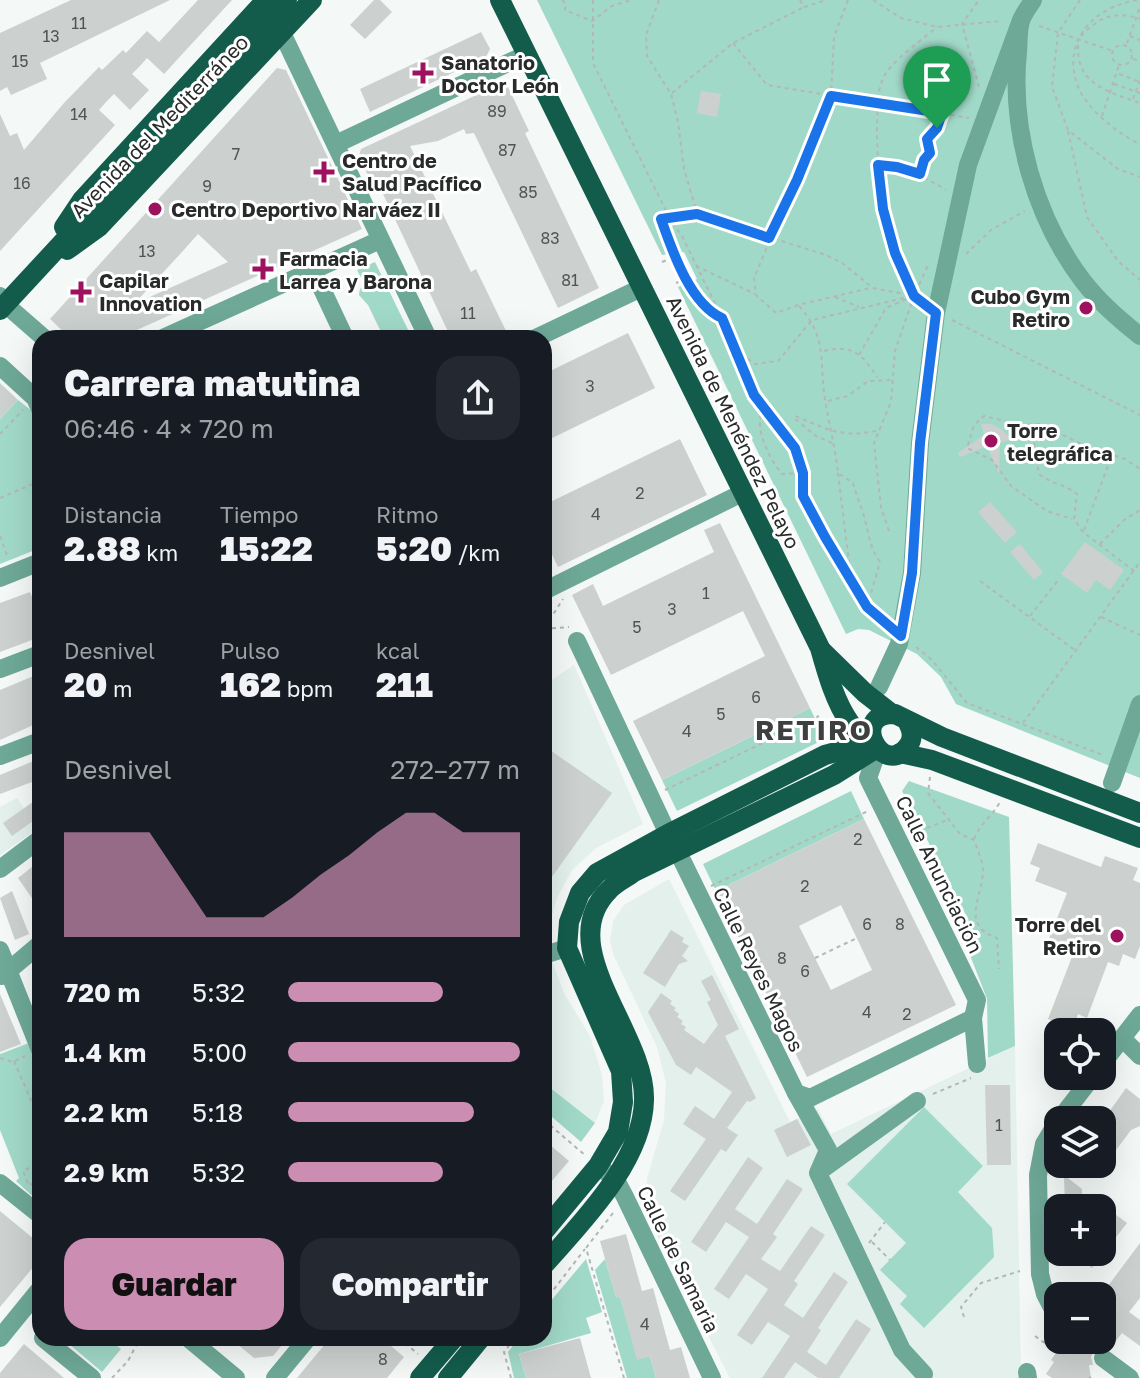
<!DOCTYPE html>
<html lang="es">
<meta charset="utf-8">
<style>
:root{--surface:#171b24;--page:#242831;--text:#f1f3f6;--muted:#9ea1a6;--accent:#cb8db2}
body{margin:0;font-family:"Golos Text",sans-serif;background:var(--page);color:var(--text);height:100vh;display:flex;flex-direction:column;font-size:30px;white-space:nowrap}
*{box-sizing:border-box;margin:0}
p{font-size:26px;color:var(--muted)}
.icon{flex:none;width:44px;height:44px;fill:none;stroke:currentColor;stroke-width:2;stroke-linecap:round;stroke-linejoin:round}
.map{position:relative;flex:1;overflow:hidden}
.sheet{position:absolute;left:32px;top:330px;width:520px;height:1016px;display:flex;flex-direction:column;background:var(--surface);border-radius:24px;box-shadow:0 8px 32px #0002}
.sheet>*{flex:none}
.controls{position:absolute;left:1044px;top:1018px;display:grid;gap:16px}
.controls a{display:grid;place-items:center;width:72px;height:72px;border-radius:16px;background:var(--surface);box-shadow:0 8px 32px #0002;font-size:40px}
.pin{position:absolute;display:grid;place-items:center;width:68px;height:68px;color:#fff;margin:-82px -34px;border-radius:50% 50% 50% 0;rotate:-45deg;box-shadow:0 0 8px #0007}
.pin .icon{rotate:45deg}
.round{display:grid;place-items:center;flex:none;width:84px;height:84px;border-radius:24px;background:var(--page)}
.head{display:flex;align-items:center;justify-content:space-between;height:136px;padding:0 32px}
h1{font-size:36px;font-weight:800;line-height:60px}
.figures{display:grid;grid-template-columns:repeat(3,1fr);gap:12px;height:136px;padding:8px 32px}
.figures div{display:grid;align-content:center}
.figures b{font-size:34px;font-weight:800}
.figures small{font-size:22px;font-weight:400}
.figures p{font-size:22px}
.chart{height:224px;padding:16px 32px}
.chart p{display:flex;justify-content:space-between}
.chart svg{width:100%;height:144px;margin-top:8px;fill:var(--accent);opacity:.7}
.button{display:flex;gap:16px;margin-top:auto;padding:16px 32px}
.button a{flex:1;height:92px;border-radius:24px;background:var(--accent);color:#111;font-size:32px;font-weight:800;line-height:92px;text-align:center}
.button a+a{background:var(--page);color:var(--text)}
ul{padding:0 32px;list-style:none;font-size:26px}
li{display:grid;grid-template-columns:128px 96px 1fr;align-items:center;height:60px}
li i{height:20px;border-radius:10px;background:var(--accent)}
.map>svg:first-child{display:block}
</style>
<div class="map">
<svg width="1140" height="1378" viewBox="0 0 1140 1378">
<rect width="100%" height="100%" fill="#f4f8f7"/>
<g fill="#e3f0eb">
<path d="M574,665L643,824L596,848L572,870L557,898L549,925V954L565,995L590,1036L602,1075L604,1101L595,1123L544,1083V685Z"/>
<path d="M17,798L37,829L0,855V807Z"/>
<path d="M669,879L790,1122L818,1109L831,1134L1015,1046L1021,1378H730L647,1216V1179L664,1120L666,1083L657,1047L614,956L610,941L613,921L624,905Z"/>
</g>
<g fill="#a1d9c8">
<path d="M537,0H1140V778L956,704L941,677L917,654L869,630L858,629L846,634L678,287L697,279L684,252L662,255Z"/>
<path d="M375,262L412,338H384L368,305L359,295C359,285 367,283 375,279L371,273L361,278L357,270Z"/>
<path d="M18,400L32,411L40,433V548L0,564V419Z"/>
<path d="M810,708L825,739L677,811L662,780Z"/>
<path d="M909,781L1009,817L1015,1046L988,1058L987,999L963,937L967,917L902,791Z"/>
<path d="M851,791L864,819L716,891L703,864Z"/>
<path d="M29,1043L40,1069V1203L16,1181L19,1178L0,1130V1054Z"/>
<path d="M544,1083L595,1123L581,1142L544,1110Z"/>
<path d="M924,1107L983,1166L958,1192L992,1228L994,1257L924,1328L900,1304L907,1296L880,1270L906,1243L847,1184Z"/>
<path d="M586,1259L602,1312L586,1318L591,1333L519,1354L526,1378H514L508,1352L519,1338H544V1309Z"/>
<path d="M605,1259L616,1297H620L638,1359L650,1356L656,1378H627L595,1270Z"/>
<path d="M62,1338H108L121,1349L102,1372Z"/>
</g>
<g fill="#ccd1cf" fill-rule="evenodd">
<path d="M71,0H170L40,63L47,79L11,95L7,87L0,91V33Z"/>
<path d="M198,0H232L164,74L147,58L140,66L132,74L149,90L130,110L114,94L106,102L99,110L115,125L0,251V114L10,136L17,133L24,150L64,103L99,67L102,70L123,50L126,53L147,31L159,42Z"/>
<path d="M374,0H380L392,12L365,39L350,25Z"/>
<path d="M481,32L490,49L486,57L370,112L360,89Z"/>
<path d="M277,68L286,70L362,229L119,338H70L50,319ZM198,234L228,262L134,304L182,252Z"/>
<path d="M500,84L508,87L529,131L525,133L599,288L558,308L474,133L466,134L464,129L438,141L410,146L471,272L476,269L507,333L497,338H451L376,179L371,182L359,156L361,149Z"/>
<path d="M701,91L721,94L717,117L697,113Z"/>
<path d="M628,333L655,388L544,442V374Z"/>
<path d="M0,383L18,400L0,419Z"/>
<path d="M981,424H991L1003,430L1011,439L1000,443L999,474L987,446L960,457L958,453L984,435Z"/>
<path d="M680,439L707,495L558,567L544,538V505Z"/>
<path d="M990,502L1017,532L1005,543L978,512Z"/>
<path d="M720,523L810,708L662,780L633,721L765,656L743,611L611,675L572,595L593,584L603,606L714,552L704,530Z"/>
<path d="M1085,542L1124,570L1110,590L1096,580L1087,593L1061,574Z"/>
<path d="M1020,544L1043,572L1034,580L1010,552Z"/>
<path d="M30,592L40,617V637L0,652V603Z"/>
<path d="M36,675L40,687V722L0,740V690Z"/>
<path d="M544,746L612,793L544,888Z"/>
<path d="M36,760L40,779L0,794V775Z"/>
<path d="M40,797V816L12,836L3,823Z"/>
<path d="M864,819L956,1005L807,1077L716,891ZM841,905L872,970L831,990L799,926Z"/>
<path d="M1038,843L1101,867L1105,856L1138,868L1133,880L1140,883V946L1135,959L1123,954L1119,966L1108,962L1087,1018L1078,1014L1073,1028L1048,1019L1075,949L1049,939L1067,893L1035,881L1040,868L1030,864Z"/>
<path d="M32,867L40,877V910L18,878Z"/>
<path d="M12,891L29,934L15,940L0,898Z"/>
<path d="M671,930L684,938L682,942L689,946L682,956L688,961L679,964L665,987L643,973Z"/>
<path d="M712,975L739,1029L725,1036L756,1098L750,1102L747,1101L727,1128L738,1135L726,1152L721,1149L685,1201L670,1191L706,1139L683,1124L695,1106L714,1119L732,1092L696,1067L691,1075L676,1065L648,1012L661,993L672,1001L670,1004L676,1008L674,1010L679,1014L677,1017L683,1021L681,1024L686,1027L684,1030L704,1044L718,1025L707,1002L711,1000L701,981Z"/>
<path d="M0,994L21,1044L0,1052Z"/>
<path d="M985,1085H1010L1011,1165H987Z"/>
<path d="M1126,1088L1140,1099V1126L1131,1130L1102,1169V1122Z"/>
<path d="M797,1119L811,1145L787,1157L774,1130Z"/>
<path d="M544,1140L569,1161L544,1190Z"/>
<path d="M748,1157L763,1168L735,1209L757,1224L787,1179L803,1189L773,1234L777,1237L761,1259L780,1271L811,1226L825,1235L794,1281L798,1284L784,1305L803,1318L834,1272L848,1282L818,1328L821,1330L807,1352L826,1365L856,1319L871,1329L839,1378H818L795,1362L784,1378H762L790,1336L768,1322L752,1345L737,1335L768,1289L746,1274L729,1299L714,1289L749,1237L726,1222L706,1252L691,1242Z"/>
<path d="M1064,1175L1082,1189V1208H1065Z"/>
<path d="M0,1211L40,1244V1259L0,1307Z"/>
<path d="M1111,1211L1127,1223L1092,1268L1083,1261L1082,1252H1102V1222Z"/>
<path d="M626,1234L642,1291L653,1288L670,1350L681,1347L690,1378H656L650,1356L637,1360L620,1297L616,1298L600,1241Z"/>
<path d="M1140,1243V1298L1129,1312L1140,1320V1346L1122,1333L1115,1342H1106L1107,1347H1099L1093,1352L1091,1357L1093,1365H1089L1091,1378H1052L1046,1374L1054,1362L1051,1360L1058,1350L1068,1349L1067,1340H1102V1294Z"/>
<path d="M230,1338H288L273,1356L254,1358Z"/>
<path d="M330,1338H386L391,1346L404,1357L387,1378H297Z"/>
<path d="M580,1338L591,1378H526L519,1354Z"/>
<path d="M24,1344L64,1378H0V1373Z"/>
</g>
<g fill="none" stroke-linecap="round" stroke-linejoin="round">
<path stroke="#cbcfce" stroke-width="18" stroke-dasharray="18 9" stroke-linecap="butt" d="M1080,1340L1103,1358"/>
<g stroke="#b3b7b6" stroke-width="2" stroke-dasharray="4 4" stroke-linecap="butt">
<path d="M562,0L566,4L565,10L592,21L612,6L631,0"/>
<path d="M593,0V63L669,217L661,219C672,248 690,304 720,317"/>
<path d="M659,0L646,35L647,56L671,94L678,122L684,169L697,213"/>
<path d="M800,0L804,7L826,0"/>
<path d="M848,0L834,37L831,96L754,278L756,295L776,313L798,305L870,288"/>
<path d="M873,0L901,18L937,27L1001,21"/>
<path d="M1080,0L1058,33L1052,87L1068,130L1118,169L1140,177"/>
<path d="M1137,0C1095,7 1062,39 1077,84C1085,108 1118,134 1140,144"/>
<path d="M1039,26L1113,51"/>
<path d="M1081,36C1099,17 1115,10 1140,19"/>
<path d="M1130,36L1140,40"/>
<path d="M733,43L767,85L969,118"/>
<path d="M1127,43L1140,7"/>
<path d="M1078,45C1076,85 1109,92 1140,103"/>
<circle cx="1122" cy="55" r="10"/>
<path d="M1133,59L1140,61"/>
<path d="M1119,74L1140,82"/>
<path d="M1114,84L1140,93"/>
<path d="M979,87L962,24L979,0"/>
<path d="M672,93L733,43L804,7"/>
<path d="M1133,99L1140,80"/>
<path d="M1102,116L1119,65"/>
<path d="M1068,131L1087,217L1118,261L1140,280"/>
<path d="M878,165C903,168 924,176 946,190"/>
<path d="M921,172L924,160L930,153L927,139L937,128L942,114"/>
<path d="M966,254L991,230L1025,211"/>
<path d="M662,262L674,257"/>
<path d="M696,266L755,294"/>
<path d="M676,283L686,279"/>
<path d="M913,294C888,237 877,190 877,127C878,109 876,88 886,73C897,57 922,40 937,27"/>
<path d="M835,297L859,307"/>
<path d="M799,306C826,336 820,357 824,393C828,420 835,446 838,473L853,483C856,496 862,507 865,520C869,536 870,548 880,562L868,604"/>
<path d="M952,320L1140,415"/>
<path d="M824,351C852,344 862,354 877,377"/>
<path d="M741,354L755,364L778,361L812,320L912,296"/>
<path d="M859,355L886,308L909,298"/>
<path d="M828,401L848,396L868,381L892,380"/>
<path d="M763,407C753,428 769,458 782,474L802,473"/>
<path d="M1040,424L1021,425L984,416L974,425L967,448L992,460L1011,486L1047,511L1072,519"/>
<path d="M0,434L23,410"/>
<path d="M832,443L816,436L795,419V416L832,431L854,434L877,431"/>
<path d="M838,473L851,578"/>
<path d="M0,498L40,481"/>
<path d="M1084,530L1112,455"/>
<path d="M889,531L881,507L874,443L891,402L895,351L914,296L929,263"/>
<path d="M0,536L8,558"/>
<path d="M1100,544L1124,520L1140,510"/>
<path d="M1134,571L1083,532L1074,519L1077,494C1065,484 1051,484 1039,474L1034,446L1041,424L1083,445L1125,459L1140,469"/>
<path d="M980,581L1076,651"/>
<path d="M1030,616L1059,579"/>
<path d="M1101,617L1140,635"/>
<path d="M886,623L867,607L825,537L803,496V473L795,448L754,395L722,318L683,238L669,217L697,214L826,255L842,263L873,288L914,296L923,302"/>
<path d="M545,627L563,599"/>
<path d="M544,629L569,627"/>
<path d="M916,647L932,660L967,703L1103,755"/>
<path d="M1023,723L1140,562"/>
<path d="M930,777L928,793L960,834L974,840C977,849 983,861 983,871C982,899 960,925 997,938L999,969"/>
<path d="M665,790L819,716"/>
<path d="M912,834L947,820"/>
<path d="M974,839C980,824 992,816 1000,802"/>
<path d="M711,886L868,811"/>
<path d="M960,931L975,924"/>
<path d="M815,958L857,938"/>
<path d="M0,1058L13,1062L25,1056"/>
<path d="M14,1061L40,1121"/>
<path d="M933,1094L971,1078"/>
<path d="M544,1120L586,1156"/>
<path d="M28,1183L23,1171L40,1163"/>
<path d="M30,1183L40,1192"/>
<path d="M613,1213L586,1248L624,1378"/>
<path d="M872,1242L890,1260"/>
<path d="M869,1243L885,1222"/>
<path d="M544,1302L585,1249"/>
<path d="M964,1317L961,1307L981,1283L1020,1271"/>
<path d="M1035,1336L1057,1352"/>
<path d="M399,1338L418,1354"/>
<path d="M1089,1377L1091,1378"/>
<path d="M112,1378L128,1361L140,1338"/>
<path d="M511,1378L504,1352L515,1338"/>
</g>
<g stroke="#6ea897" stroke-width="18">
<path d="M1033,0C1029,7 1023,14 1021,21C1018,31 1019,42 1018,52C1010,130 1035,218 1083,281C1100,303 1119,319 1140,336"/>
<path d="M282,33L428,338"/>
<path d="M336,144L527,54"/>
<path d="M313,270L345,338"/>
<path d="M0,296L5,304L44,338"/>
<path d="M163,338L380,240"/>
<path d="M536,338L641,288"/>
<path d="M0,366L35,398L40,409"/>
<path d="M0,578L40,562"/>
<path d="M544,591L742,493"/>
<path d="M577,641L668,834"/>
<path d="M0,669L40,654"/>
<path d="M879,687L899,644L912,573L920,443L936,313L968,165L1021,20"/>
<path d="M878,750L868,778L977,1000L973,1018L977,1064"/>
<path d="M0,756L40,741"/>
<path d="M1112,783L1140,704"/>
<path d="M677,850L796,1093L810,1098L973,1018"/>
<path d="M0,869L40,839"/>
<path d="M0,950L40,1050"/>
<path d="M544,955L567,948"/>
<path d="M2,976L40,944"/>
<path d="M1122,1038L1140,1056"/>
<path d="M1102,1064L1140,1015"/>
<path d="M796,1093L828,1150L818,1173L902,1350L924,1374"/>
<path d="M1059,1120L1093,1076"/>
<path d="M1058,1121L1044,1144L1038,1175L1040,1274L1045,1294L1058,1319"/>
<path d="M820,1171L917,1101"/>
<path d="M606,1172L615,1178L625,1197L712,1378"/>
<path d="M0,1183L40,1215"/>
<path d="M0,1338L40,1289"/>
<path d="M43,1338L92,1378"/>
<path d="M188,1338L236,1378"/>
<path d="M1103,1358L1130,1378"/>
<path d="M1027,1372L1028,1378"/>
<path d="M275,1378L308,1338"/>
</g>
<g stroke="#135c4c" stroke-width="20">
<path d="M500,0L820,648C827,673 835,702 850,723C855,730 864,734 871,739"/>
<path d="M64,227L82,200L266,0"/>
<path d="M67,250L99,227L312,0"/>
<path d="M0,310L287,0"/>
<path d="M822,651L865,693L892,714"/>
<path d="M907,721C912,730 914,738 908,746C883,780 847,713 895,714L942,737L1140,813"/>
<path d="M900,753L932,760L1140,838"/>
<path d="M544,1231L598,1166L618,1132L623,1102L621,1071L567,948L569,922L580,893L597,873L668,834L825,755L873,742"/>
<path d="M544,1265C582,1222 643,1161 644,1100C646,1032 551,947 609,890C615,883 626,878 634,872L834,775L877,748"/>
<path d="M420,1378L454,1338"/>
<path d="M448,1378L481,1338"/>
</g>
</g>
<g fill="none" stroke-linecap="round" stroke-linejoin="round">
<defs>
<path id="route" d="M831,96L942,113L937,128L927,139L930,153L924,160L920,174L897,167L878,165L883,209L895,253L914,296L936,313L920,443L912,573L901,636L867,607L825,537L803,496V473L795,448L754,395L722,318C690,304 672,250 661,219L697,214L769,238L797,180Z"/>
</defs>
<use href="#route" stroke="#fff" stroke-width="16"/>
<use href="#route" stroke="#1a73e8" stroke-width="10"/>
</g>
<g fill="#9d115f" stroke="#fff" stroke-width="3">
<path d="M419 61h8v8h8v8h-8v8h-8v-8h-8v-8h8z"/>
<path d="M320 160h8v8h8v8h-8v8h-8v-8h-8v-8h8z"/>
<circle cx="155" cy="209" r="8"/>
<path d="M259 257h8v8h8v8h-8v8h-8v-8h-8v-8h8z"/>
<path d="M77 280h8v8h8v8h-8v8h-8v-8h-8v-8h8z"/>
<circle cx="1086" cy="308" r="8"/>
<circle cx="991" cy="441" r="8"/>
<circle cx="1117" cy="936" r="8"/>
</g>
<g text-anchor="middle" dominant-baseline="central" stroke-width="6" stroke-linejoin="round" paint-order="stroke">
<g font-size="16" fill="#525453">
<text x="79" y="23">11</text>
<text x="51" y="36">13</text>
<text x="20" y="61">15</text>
<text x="497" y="111">89</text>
<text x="79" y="114">14</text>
<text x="507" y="150">87</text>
<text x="236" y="154">7</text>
<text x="22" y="183">16</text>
<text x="207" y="186">9</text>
<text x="528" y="192">85</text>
<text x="550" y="238">83</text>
<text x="147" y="251">13</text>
<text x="570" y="280">81</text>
<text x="468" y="313">11</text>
<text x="590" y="386">3</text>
<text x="640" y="493">2</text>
<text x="596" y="514">4</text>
<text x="706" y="593">1</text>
<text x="672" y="609">3</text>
<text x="637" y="627">5</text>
<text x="756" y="697">6</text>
<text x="721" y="714">5</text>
<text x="687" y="731">4</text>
<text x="858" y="839">2</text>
<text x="805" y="886">2</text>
<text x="867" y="924">6</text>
<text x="900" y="924">8</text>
<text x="782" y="958">8</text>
<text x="805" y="971">6</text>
<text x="867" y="1012">4</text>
<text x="907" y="1014">2</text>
<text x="999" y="1125">1</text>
<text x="645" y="1324">4</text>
<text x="383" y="1359">8</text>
</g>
<g font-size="20" font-weight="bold" fill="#292b2a" stroke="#fff" text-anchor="start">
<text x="441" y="62">Sanatorio<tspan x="441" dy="23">Doctor León</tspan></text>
<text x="342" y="160">Centro de<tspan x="342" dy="23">Salud Pacífico</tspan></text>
<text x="171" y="209">Centro Deportivo Narváez II</text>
<text x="279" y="258">Farmacia<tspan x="279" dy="23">Larrea y Barona</tspan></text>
<text x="99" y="280">Capilar<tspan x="99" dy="23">Innovation</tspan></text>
<text x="1070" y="296" text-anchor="end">Cubo Gym<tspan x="1070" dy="23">Retiro</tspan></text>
<text x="1007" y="430">Torre<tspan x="1007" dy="23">telegráfica</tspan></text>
<text x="1101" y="924" text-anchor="end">Torre del<tspan x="1101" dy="23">Retiro</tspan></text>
</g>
<g font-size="20" fill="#292b2a" stroke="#fff">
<text transform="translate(159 126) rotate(-46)">Avenida del Mediterráneo</text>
<text transform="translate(734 422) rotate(64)">Avenida de Menéndez Pelayo</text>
<text transform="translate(940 874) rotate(64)">Calle Anunciación</text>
<text transform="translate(759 969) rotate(64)">Calle Reyes Magos</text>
<text transform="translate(679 1259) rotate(64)">Calle de Samaria</text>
</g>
<g font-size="28" font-weight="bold" letter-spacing="2" fill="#3d403f" stroke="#fff">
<text x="814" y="729">RETIRO</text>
</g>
</g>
</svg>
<div class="controls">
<a><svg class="icon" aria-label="locate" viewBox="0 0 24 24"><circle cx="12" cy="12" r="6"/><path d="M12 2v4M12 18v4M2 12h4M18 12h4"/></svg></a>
<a><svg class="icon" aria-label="layers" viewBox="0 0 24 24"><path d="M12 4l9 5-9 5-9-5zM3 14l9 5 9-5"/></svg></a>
<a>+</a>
<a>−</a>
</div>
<div class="pin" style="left:937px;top:128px;background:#1e9e55"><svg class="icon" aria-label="arrive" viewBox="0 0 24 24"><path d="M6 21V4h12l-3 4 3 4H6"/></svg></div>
<section class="sheet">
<div class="head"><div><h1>Carrera matutina</h1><p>06:46 · 4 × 720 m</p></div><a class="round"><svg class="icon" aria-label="share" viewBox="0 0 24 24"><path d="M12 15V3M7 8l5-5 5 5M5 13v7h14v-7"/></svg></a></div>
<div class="figures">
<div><p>Distancia</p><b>2.88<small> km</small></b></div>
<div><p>Tiempo</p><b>15:22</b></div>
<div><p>Ritmo</p><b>5:20<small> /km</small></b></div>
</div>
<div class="figures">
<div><p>Desnivel</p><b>20<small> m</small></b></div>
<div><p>Pulso</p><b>162<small> bpm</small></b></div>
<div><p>kcal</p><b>211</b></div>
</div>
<div class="chart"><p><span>Desnivel</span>272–277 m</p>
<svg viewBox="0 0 160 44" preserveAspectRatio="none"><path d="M0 44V12L10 12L20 12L30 12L40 25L50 38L60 38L70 38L80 32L90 25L100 19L110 12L120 6L130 6L140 12L150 12L160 12V44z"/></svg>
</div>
<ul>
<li><b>720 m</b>5:32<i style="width:67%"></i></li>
<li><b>1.4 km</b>5:00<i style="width:100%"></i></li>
<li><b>2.2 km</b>5:18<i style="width:80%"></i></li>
<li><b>2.9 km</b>5:32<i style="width:67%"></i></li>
</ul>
<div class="button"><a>Guardar</a><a>Compartir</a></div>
</section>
</div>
